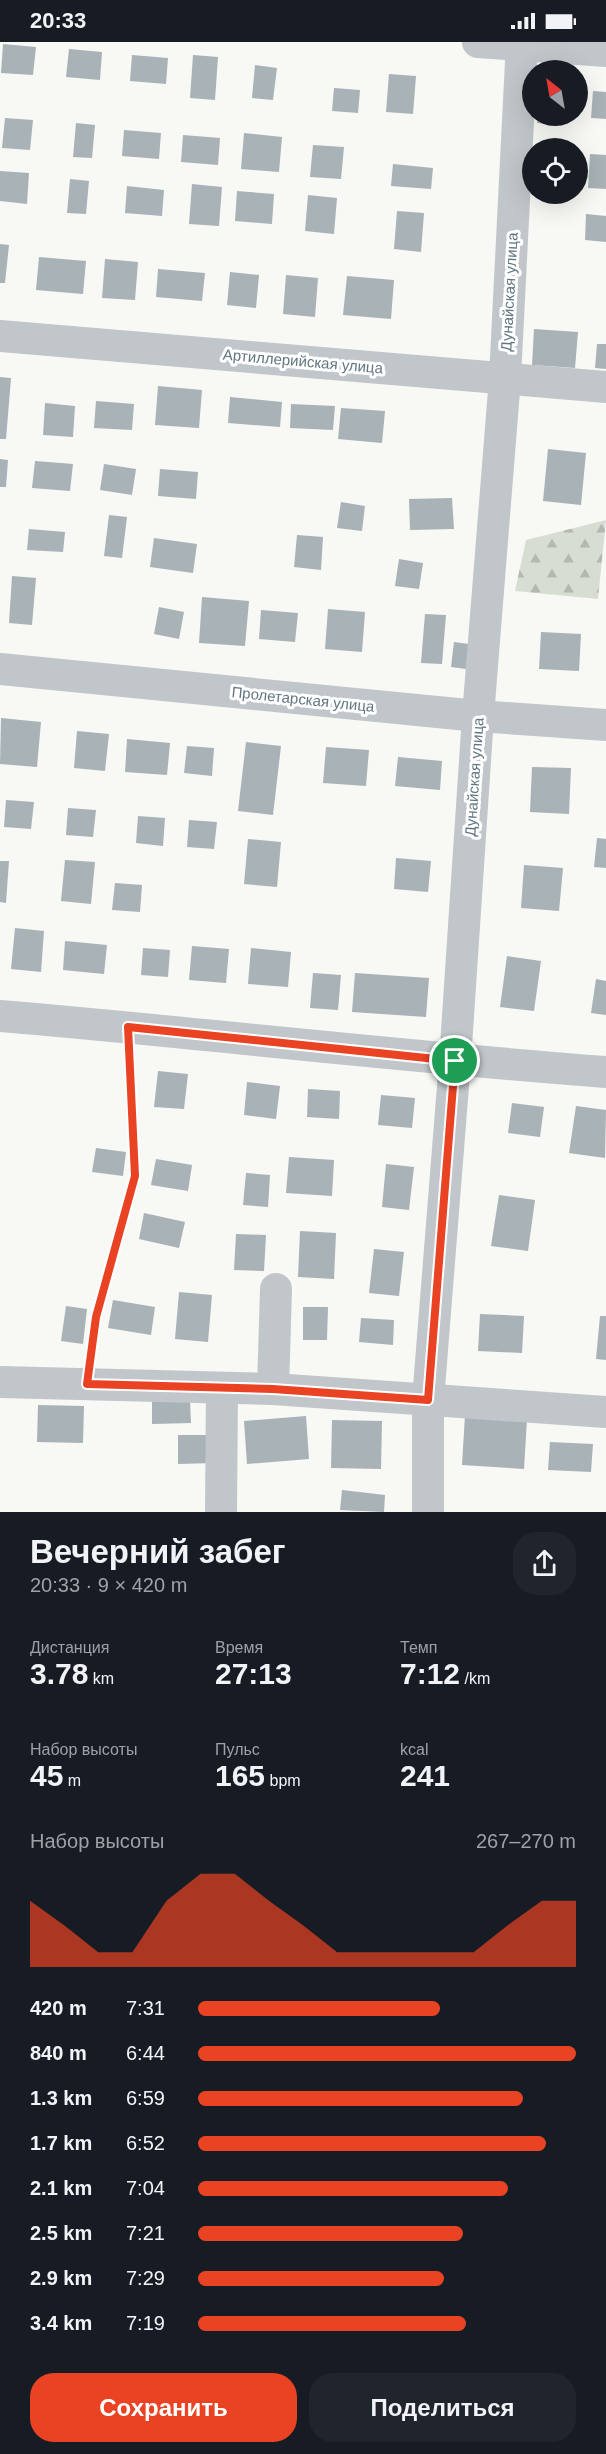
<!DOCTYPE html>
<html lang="ru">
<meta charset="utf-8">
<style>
:root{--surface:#171b24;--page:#20242c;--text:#f1f3f6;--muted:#9ea1a6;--accent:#ea4323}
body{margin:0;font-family:Arial,sans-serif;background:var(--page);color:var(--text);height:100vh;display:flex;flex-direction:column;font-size:22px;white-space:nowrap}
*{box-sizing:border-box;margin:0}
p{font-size:20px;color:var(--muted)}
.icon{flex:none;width:33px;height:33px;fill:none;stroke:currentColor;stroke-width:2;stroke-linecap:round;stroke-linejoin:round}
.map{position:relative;height:1470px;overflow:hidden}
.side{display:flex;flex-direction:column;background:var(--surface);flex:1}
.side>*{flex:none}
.needle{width:39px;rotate:329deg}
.tools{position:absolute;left:522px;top:18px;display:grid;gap:12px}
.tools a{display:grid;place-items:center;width:66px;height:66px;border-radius:50%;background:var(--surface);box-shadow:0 6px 24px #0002;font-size:30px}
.pin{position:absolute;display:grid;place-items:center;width:51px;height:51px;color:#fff;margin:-26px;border:3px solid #fff;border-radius:50%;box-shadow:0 2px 6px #0007}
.round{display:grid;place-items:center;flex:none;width:63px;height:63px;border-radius:24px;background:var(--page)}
.overview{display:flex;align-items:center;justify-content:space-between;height:102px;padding:0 30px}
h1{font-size:33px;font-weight:700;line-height:45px}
.metrics{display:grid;grid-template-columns:repeat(3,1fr);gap:9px;height:102px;padding:6px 30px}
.metrics div{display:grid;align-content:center}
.metrics b{font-size:30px;font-weight:700}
.metrics small{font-size:16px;font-weight:400}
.metrics p{font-size:16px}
.chart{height:168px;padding:12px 30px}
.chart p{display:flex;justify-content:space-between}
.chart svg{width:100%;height:108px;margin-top:6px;fill:var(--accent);opacity:.7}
.primary-button{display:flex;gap:12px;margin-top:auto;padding:12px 30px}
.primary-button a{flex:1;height:69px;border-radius:24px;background:var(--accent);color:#fff;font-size:24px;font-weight:700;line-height:69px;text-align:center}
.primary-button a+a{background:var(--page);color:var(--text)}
ul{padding:0 30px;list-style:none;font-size:20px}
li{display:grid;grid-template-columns:96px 72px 1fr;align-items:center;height:45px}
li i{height:15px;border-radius:8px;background:var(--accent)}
.status{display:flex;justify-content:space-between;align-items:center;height:42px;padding:0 30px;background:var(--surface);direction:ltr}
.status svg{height:16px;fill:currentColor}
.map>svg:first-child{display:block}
</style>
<div class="status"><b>20:33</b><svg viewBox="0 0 49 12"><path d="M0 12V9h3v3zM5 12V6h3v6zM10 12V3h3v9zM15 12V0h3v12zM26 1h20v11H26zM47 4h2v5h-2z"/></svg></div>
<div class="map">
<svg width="606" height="1470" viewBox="0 0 606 1470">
<defs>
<pattern id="forest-firs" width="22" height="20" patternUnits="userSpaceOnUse" patternTransform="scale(1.5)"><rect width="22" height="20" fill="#d8ddd4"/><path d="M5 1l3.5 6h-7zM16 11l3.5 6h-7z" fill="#b3b8b1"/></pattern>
</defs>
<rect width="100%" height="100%" fill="#f8f8f5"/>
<path fill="url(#forest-firs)" d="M606,478L598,557L515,549L526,498Z"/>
<g fill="#a8b2b7">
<path d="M3,2L36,5L33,33L1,31Z"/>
<path d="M69,7L102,10L100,38L66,35Z"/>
<path d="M132,13L168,16L166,42L130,39Z"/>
<path d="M193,13L218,15L215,58L190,56Z"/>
<path d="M255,23L277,26L273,58L252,56Z"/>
<path d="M389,32L416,34L413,72L386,70Z"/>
<path d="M334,46L360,48L358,71L332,69Z"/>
<path d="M593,49L606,50V77L591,76Z"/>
<path d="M538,74H560L559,83L537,81Z"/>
<path d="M5,76L33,78L30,108L2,106Z"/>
<path d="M76,81L95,83L92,116L73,115Z"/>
<path d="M124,88L161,91L159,117L122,114Z"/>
<path d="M244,91L282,95L279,130L241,127Z"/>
<path d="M183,93L220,96L218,123L181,120Z"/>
<path d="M313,103L344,105L341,137L310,135Z"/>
<path d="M590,112L606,113V147L588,146Z"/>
<path d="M393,122L433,126L431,147L391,144Z"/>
<path d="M0,129L29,131L27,162L0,159Z"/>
<path d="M70,137L89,139L86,172L67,171Z"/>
<path d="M192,142L222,145L219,184L189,182Z"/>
<path d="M127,144L164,148L162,174L125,171Z"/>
<path d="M237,149L274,152L272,182L235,179Z"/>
<path d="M308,153L337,156L334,192L305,189Z"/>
<path d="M397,169L424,171L421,210L394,207Z"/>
<path d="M586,172L606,174V200L585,198Z"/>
<path d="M0,202L9,203L5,241H0Z"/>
<path d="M39,215L86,219L83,252L36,248Z"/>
<path d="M105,217L138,220L135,258L102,256Z"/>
<path d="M158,227L205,231L202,259L156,255Z"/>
<path d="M230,230L259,233L256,266L227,263Z"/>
<path d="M286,233L318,236L315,275L283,272Z"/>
<path d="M347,234L394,238L391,277L343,273Z"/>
<path d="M534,287L578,290L575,326L532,323Z"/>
<path d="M597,302H606V327L595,326Z"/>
<path d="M0,335L11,336L6,397H0Z"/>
<path d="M158,344L202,348L199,386L155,383Z"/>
<path d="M230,355L282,360L280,385L228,381Z"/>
<path d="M96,359L134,362L132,388L94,386Z"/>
<path d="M45,361L75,364L73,395L43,393Z"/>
<path d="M291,362L335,364L333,388L290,386Z"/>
<path d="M341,366L385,369L382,401L338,397Z"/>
<path d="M548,407L586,411L581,463L543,459Z"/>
<path d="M0,417L8,418L6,445H0Z"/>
<path d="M35,419L73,422L70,449L32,446Z"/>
<path d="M104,422L136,427L132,453L100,448Z"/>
<path d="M160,427L198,430L196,457L158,454Z"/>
<path d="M452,456L454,487L410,488L409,457Z"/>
<path d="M341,460L365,464L362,489L337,486Z"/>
<path d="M109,473L127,475L122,516L104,514Z"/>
<path d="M29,487L65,490L63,510L27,508Z"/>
<path d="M297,493L323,495L321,528L294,525Z"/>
<path d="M154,496L197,502L193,531L150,525Z"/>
<path d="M399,517L423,521L419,547L395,544Z"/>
<path d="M12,534L36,536L32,583L9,581Z"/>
<path d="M202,555L249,559L245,604L199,601Z"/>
<path d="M159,565L184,570L179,597L154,592Z"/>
<path d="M328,567L365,570L362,610L325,607Z"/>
<path d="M261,568L298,571L295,600L259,597Z"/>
<path d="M425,572L446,573L442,622L421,621Z"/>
<path d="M541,590L581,592L579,629L539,627Z"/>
<path d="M454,600L469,602L466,627L451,625Z"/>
<path d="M1,676L41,680L37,725L0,722Z"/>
<path d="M77,689L109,692L105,729L74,726Z"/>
<path d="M127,697L170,701L167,733L125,730Z"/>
<path d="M246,700L281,704L273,773L238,769Z"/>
<path d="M187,704L214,706L212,734L184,731Z"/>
<path d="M326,705L369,708L366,744L323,741Z"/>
<path d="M398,715L442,719L440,748L395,744Z"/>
<path d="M532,725L571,726L569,772L530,770Z"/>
<path d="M6,758L34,760L31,787L4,785Z"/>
<path d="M68,766L96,768L93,795L66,793Z"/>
<path d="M138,774L165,776L163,804L136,801Z"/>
<path d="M189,778L217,780L214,807L187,805Z"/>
<path d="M597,796L606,797V826L594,825Z"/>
<path d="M248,797L281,800L277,845L244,842Z"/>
<path d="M396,816L431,819L428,850L394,847Z"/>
<path d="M65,818L95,820L91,862L61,859Z"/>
<path d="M0,819H9L6,861L0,860Z"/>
<path d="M524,823L563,826L559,869L521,866Z"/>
<path d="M115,841L142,843L140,870L112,868Z"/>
<path d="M15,886L44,889L41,930L11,927Z"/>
<path d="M65,899L107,903L104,932L63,928Z"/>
<path d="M192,904L229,907L226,941L189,938Z"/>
<path d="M143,906L170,908L168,935L141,933Z"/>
<path d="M251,906L291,910L288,945L248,942Z"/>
<path d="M507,914L541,919L534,969L500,965Z"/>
<path d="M313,931L341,933L338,968L310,966Z"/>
<path d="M355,931L429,936L426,975L352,970Z"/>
<path d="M596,937L606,939V973L591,971Z"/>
<path d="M158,1029L188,1032L184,1067L154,1065Z"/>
<path d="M247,1040L280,1044L276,1077L244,1073Z"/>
<path d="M308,1047L340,1049L339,1077L307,1075Z"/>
<path d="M381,1053L415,1056L412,1086L378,1083Z"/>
<path d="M512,1061L544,1065L540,1095L508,1091Z"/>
<path d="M576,1064L606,1068L605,1116L569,1111Z"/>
<path d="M96,1106L126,1110L123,1134L92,1130Z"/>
<path d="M289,1115L334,1118L332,1154L286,1151Z"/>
<path d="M156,1117L192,1123L188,1149L151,1143Z"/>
<path d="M386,1122L414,1125L409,1168L382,1165Z"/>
<path d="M246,1131L270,1133L268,1165L243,1163Z"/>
<path d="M499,1153L535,1158L528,1209L491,1204Z"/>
<path d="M144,1171L185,1180L179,1206L139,1197Z"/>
<path d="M300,1189L336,1191L334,1237L298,1235Z"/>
<path d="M236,1192L266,1193L264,1229L234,1228Z"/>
<path d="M374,1207L404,1210L399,1254L369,1251Z"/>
<path d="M179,1250L212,1253L208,1300L175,1297Z"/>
<path d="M113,1258L155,1265L151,1293L108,1286Z"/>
<path d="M66,1264L87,1267L83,1302L61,1299Z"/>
<path d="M303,1265H328L327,1298H303Z"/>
<path d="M480,1272L524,1274L522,1311L478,1309Z"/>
<path d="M600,1274H606V1318L596,1317Z"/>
<path d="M361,1276L394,1278L393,1303L359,1300Z"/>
<path d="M152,1359H190L191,1381L152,1382Z"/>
<path d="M38,1363L84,1364L83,1401L37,1400Z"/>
<path d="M465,1373L527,1377L524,1427L462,1423Z"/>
<path d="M306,1374L309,1417L247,1422L244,1379Z"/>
<path d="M332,1378L382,1379L381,1427L331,1426Z"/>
<path d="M178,1393H214V1421L178,1422Z"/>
<path d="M550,1400L593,1402L591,1430L548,1428Z"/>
<path d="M342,1448L385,1453L384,1470L340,1468Z"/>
</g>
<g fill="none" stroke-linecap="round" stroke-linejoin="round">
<path stroke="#babec0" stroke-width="4" stroke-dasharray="3 3" stroke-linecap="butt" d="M90,1318L96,1275L135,1134L129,1010"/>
<g stroke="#c0c6c9" stroke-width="32">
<path d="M478,0L606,9"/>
<path d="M0,294L606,345"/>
<path d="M0,627L478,674L606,683"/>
<path d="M0,974C202,991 404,1015 606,1030"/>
<path d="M0,1340L273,1347L606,1370"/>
<path d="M273,1347L276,1247"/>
<path d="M221,1470L222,1346"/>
<path d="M428,1470V1358L455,1019L478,674L505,336L522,0"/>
</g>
</g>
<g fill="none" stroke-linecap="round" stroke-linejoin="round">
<defs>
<path id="route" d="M128,985L455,1019L428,1358L273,1347L87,1342L96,1275L135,1134Z"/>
</defs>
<use href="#route" stroke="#fff" stroke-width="12"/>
<use href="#route" stroke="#ea4323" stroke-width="8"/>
</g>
<g text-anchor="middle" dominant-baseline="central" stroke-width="6" stroke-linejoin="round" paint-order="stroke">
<g font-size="15" fill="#627681" stroke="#fff">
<text transform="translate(509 250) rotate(-87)">Дунайская улица</text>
<text transform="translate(303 319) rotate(5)">Артиллерийская улица</text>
<text transform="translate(303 657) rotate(6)">Пролетарская улица</text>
<text transform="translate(474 735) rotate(-86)">Дунайская улица</text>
</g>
</g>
</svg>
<div class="tools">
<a><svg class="needle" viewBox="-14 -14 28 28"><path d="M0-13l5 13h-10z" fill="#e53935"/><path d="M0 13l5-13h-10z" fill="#9ea1a6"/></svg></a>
<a><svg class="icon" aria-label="locate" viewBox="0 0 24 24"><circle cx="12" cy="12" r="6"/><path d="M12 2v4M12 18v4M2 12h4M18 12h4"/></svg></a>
</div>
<div class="pin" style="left:455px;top:1019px;background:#1e9e55"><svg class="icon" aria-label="arrive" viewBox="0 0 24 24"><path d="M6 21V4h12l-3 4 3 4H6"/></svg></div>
</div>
<section class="side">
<div class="overview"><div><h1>Вечерний забег</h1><p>20:33 · 9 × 420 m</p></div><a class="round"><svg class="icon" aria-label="share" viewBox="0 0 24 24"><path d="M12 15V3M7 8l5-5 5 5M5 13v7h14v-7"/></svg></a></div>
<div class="metrics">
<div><p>Дистанция</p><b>3.78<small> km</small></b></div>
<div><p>Время</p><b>27:13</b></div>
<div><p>Темп</p><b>7:12<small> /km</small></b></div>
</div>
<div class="metrics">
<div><p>Набор высоты</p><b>45<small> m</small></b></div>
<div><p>Пульс</p><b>165<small> bpm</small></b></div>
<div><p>kcal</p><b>241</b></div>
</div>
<div class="chart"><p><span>Набор высоты</span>267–270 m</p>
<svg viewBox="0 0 160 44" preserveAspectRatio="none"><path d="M0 44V17L10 27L20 38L30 38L40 17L50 6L60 6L70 17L80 27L90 38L100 38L110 38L120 38L130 38L140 27L150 17L160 17V44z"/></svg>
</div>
<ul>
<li><b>420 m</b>7:31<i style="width:64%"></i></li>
<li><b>840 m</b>6:44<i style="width:100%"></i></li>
<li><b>1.3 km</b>6:59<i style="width:86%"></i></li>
<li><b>1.7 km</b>6:52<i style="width:92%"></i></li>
<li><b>2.1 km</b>7:04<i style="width:82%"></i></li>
<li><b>2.5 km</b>7:21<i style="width:70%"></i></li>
<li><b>2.9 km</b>7:29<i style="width:65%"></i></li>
<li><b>3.4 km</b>7:19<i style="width:71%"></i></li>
</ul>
<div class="primary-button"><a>Сохранить</a><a>Поделиться</a></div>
</section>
